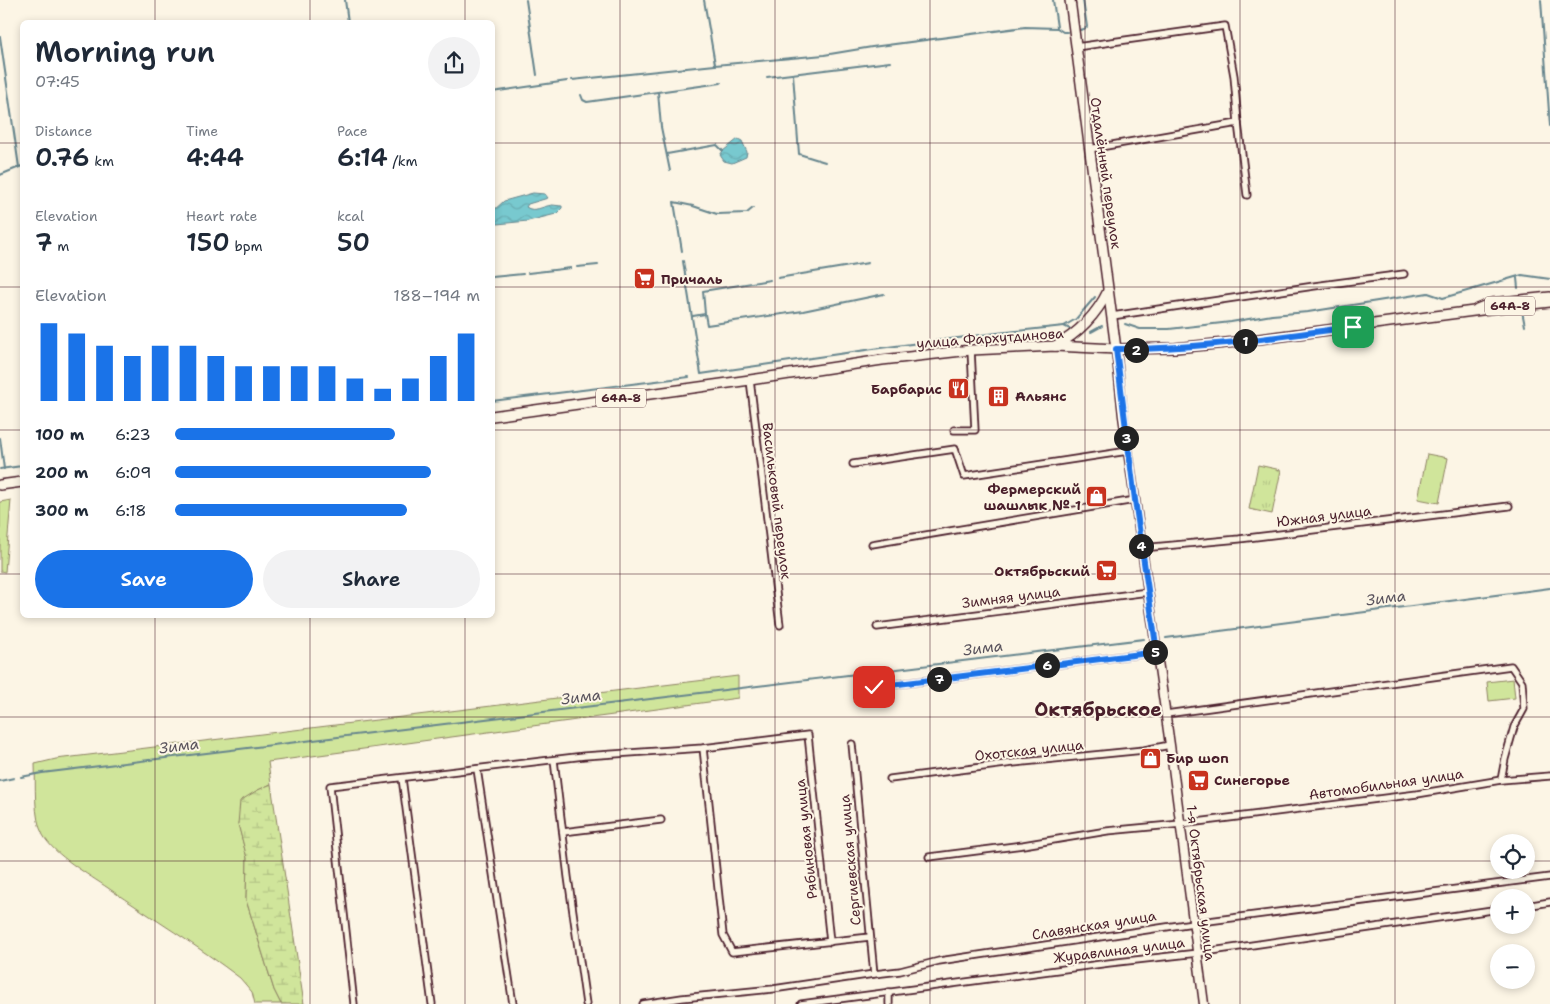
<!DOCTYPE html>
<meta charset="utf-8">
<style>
:root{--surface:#fff;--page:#f2f2f3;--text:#1f2937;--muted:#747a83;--accent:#1a73e8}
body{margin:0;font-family:"Shantell Sans",sans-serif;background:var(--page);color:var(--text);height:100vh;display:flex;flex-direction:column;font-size:19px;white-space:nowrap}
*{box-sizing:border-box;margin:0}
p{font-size:16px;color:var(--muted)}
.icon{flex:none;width:28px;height:28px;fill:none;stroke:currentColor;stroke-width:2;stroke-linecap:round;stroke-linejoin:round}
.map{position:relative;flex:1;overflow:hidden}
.drawer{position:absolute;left:20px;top:20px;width:475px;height:598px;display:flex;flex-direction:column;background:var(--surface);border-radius:8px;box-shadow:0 2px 8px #0003}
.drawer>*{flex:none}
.buttons{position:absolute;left:1490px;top:834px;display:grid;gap:10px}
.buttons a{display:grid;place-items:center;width:45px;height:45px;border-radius:50%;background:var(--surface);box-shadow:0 2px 8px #0003;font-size:25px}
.pin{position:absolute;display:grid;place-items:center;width:42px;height:42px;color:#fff;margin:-21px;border-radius:10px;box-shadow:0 2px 8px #0006}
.km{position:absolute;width:25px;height:25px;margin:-12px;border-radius:50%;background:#222;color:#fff;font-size:14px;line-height:25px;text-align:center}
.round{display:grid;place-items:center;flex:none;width:52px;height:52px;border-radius:26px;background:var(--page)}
.headline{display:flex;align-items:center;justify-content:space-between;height:85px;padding:0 15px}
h1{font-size:28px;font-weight:600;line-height:38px}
.metrics{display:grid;grid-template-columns:repeat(3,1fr);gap:8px;height:85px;padding:5px 15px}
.metrics div{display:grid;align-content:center}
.metrics b{font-size:25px;font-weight:600}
.metrics small{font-size:14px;font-weight:400}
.metrics p{font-size:14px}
.chart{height:140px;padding:10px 15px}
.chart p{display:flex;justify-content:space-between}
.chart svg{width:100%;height:90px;margin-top:5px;stroke:var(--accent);stroke-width:6}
.action{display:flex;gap:10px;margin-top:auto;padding:10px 15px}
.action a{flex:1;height:58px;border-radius:30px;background:var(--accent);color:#fff;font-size:20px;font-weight:600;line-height:58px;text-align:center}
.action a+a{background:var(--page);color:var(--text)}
ul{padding:0 15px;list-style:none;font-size:16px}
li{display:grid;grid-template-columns:80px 60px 1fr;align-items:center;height:38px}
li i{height:12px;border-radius:6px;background:var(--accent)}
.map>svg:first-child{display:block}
</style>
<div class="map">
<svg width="1550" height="1004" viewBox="0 0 1550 1004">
<defs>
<pattern id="wetland-marsh" width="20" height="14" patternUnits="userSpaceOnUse" patternTransform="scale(1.25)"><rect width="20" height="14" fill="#d0e59b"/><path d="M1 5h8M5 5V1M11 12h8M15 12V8" fill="none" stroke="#b4c486"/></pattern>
<pattern id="park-tufts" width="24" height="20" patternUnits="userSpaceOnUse" patternTransform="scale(1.25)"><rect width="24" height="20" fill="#d0e59b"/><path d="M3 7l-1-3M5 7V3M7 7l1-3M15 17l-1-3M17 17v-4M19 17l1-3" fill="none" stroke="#b4c486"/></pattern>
<pattern id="water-waves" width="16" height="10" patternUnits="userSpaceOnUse" patternTransform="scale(1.25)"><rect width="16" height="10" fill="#78c9cf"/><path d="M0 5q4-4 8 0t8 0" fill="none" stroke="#69acb2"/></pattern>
</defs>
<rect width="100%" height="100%" fill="#fcf5e5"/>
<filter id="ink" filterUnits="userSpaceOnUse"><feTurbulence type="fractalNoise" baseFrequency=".02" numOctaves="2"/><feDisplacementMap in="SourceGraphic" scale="10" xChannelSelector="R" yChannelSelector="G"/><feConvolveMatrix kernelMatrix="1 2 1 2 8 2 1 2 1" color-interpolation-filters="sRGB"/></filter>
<g filter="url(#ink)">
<g fill="#d0e59b" stroke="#8d8263">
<path d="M1427,454L1448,458L1439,503L1418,499Z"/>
<path d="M11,500L5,572L0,571V502Z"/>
<path d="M738,676V698L268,762L271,784L256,791L238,823L247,858L246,900L274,990L281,1004H255L252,992L240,978C198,946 152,918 108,888C89,875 54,855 43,835C33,818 36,784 35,764L56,759Z"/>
<path d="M1513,679L1515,698L1489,701L1487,682Z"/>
</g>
<path fill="url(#wetland-marsh)" stroke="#8d8263" d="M271,784L304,1004H281L274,990L246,900L247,858L238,824L240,801L256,791Z"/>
<path fill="url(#park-tufts)" stroke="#8d8263" d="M1258,465L1281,470L1272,514L1249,509Z"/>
<g fill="url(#water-waves)" stroke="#66858d">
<path d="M738,139L742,141L747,152L746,157L732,163L724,161L720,155L723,151Z"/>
<path d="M533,193L545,194L548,198L528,204L526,207C534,213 543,206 552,205C554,205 560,206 562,206V208L556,214L528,221L497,224L493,226V211L504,201Z"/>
</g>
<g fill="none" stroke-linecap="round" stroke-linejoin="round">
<g stroke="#66858d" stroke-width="2">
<path d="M345,0L348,22"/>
<path d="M526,0L537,75"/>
<path d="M704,0L715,64"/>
<path d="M1053,0L1057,27"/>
<path d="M1541,0L1550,126"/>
<path d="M1080,30L1084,29L1087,27L1083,0"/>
<path d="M0,37L19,167"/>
<path d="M793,74L799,154L825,162"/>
<path d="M767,77L890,62"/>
<path d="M572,80L715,65L824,55L872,47L1025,27L1057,28L1063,32H1067"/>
<path d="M492,92L567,81"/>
<path d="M658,92L661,127L670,171"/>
<path d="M581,95L583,100L587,102L721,83"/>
<path d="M667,154L717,145L723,151"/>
<path d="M0,175L22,166"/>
<path d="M682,251L674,202L693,206L717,214L747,213L753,208"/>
<path d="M683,261L701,374L880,348L997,333L1064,326L1076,319L1095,297"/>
<path d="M577,267L598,265"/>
<path d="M528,273L571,268"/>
<path d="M492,277L523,274"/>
<path d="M778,278L868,263"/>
<path d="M1517,278L1518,288"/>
<path d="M1522,311L1525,326"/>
<path d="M705,314L703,291L770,280"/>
<path d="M693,316L705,314L707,325L803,311L884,294"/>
<path d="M1125,324L1140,329H1169L1231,322L1272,315L1308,312L1428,293L1443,298L1522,275L1550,279"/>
<path d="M1064,326L1070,329"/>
<path d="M1091,332L1102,326"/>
<path d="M492,401L689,377"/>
<path d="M0,438L4,469"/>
<path d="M0,469L22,466"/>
<path d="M1166,638L1550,588"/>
<path d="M21,777L42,773L1144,639"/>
<path d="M0,781L14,778"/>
</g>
<defs>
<g id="minor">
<path d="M1076,47L1225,26L1234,76L1238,123L1247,195"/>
<path d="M1089,149L1238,123"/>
<path d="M1112,316L1314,286L1404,274"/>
<path d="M750,380L780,625"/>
<path d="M954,430H975L971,350"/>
<path d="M853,464L955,449L964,476L1128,451"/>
<path d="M872,544L1135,500"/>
<path d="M1142,548L1239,539L1509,506"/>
<path d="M877,627L1148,592"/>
<path d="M874,687L1157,652"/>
<path d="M1166,714L1511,666L1522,682L1524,709L1514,727L1505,759L1501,780"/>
<path d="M852,744L874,974"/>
<path d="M703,748L723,935L732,952L870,937"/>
<path d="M554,760L568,877L586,1004"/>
<path d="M477,769L513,1004"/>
<path d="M402,778L432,1004"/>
<path d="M890,779L1013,763L1144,750L1170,745"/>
<path d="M563,832L661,820"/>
<path d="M929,857L1023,845L1107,831L1181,824L1417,794L1501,780L1550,776"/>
<path d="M1526,906L1550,902"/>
<path d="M889,992V1004"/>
<path d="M354,1004L330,786L584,756L703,748L808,735L830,942"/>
<path d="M643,1004L682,998L773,989L874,974L900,971L939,961L1193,923L1550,877"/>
<path d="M801,1004L1109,963L1198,953L1499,909"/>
</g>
<path id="tertiary" d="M1116,349L1123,416L1170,745L1204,1004"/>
<g id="secondary">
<path d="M1070,0L1116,349"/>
<path d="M1477,309L1492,303L1550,297"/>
<path d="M1055,346C1078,334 1097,314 1108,291"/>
</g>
<g id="primary">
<path d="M492,416L750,380L882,360L971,350L1055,346L1116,349L1175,348L1236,342L1512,306L1550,302"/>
<path d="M0,485L22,482"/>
</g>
</defs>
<use href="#minor" stroke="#4a1f2b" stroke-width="9"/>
<use href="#tertiary" stroke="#4a1f2b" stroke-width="11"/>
<use href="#secondary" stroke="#4a1f2b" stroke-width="12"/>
<use href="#primary" stroke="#4a1f2b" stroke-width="12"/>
<use href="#minor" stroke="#fcf5e5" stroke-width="5.5"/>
<use href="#tertiary" stroke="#fcf5e5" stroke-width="8"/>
<use href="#secondary" stroke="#fcf5e5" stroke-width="9"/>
<use href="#primary" stroke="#fcf5e5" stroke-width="9"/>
</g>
</g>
<g fill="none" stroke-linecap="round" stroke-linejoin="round" filter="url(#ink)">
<defs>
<path id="route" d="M874,687L1157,652L1135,500L1116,349C1196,350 1274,337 1353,327"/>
</defs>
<use href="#route" stroke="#fff" stroke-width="10"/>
<use href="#route" stroke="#1a73e8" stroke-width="6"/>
</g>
<path fill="none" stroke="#4a1f2b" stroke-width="1" stroke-opacity="0.55" d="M155,0V22M310,0V22M465,0V22M620,0V1004M775,0V1004M930,0V1004M1085,0V1004M1240,0V1004M1395,0V1004M0,143H22M492,143H1550M0,287H22M492,287H1550M0,430H22M492,430H1550M0,574H22M492,574H1550M155,615V1004M310,615V1004M465,615V1004M0,717H1550M0,861H1499M1526,861H1550"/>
<defs>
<symbol id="supermarket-square" viewBox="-11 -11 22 22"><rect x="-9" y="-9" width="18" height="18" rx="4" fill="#c8321e" stroke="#fcf5e5"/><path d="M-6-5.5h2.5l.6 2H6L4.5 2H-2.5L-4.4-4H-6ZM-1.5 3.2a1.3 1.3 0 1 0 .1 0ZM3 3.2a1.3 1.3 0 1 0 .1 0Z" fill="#fff"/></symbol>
<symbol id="restaurant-square" viewBox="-11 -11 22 22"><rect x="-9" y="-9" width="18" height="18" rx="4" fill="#c8321e" stroke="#fcf5e5"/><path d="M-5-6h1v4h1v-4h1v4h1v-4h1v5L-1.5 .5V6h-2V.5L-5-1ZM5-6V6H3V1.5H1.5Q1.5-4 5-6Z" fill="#fff"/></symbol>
<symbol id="building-square" viewBox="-11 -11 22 22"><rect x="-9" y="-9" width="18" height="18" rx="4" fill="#c8321e" stroke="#fcf5e5"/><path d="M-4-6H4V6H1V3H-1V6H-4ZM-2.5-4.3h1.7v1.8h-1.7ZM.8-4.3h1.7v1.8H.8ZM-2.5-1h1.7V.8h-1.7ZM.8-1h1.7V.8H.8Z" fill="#fff"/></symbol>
<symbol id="shop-square" viewBox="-11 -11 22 22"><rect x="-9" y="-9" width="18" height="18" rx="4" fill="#c8321e" stroke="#fcf5e5"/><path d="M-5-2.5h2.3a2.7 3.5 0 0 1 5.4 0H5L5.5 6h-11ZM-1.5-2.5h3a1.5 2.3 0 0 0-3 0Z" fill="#fff"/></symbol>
</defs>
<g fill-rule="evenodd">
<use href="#supermarket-square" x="632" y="266" width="25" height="25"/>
<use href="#restaurant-square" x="946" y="376" width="25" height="25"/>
<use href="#building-square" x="986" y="384" width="25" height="25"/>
<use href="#shop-square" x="1084" y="484" width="25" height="25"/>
<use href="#supermarket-square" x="1094" y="558" width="25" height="25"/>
<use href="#shop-square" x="1138" y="746" width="25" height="25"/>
<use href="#supermarket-square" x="1186" y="768" width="25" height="25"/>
</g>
<g text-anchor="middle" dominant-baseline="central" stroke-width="4" stroke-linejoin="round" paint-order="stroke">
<g fill="#fcf5e5" stroke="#7f5f63" stroke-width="1">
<rect x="1485" y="296.5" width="50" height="19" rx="4"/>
<rect x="596" y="388.5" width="50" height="19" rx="4"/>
</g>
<g font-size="12" font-weight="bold" fill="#4a1f2b">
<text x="1510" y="306">64А-8</text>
<text x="621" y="398">64А-8</text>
</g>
<g font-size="14" fill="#4a1f2b" stroke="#fcf5e5">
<text transform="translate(1106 173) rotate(82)">Отдалённый переулок</text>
<text transform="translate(990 338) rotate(-4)">улица Фархутдинова</text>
<text transform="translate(777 501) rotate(83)">Васильковый переулок</text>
<text transform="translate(1324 516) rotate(-7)">Южная улица</text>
<text transform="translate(1011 597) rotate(-7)">Зимняя улица</text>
<text transform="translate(1029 750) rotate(-6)">Охотская улица</text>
<text transform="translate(1386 784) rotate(-8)">Автомобильная улица</text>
<text transform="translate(806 839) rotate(-96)">Рябиновая улица</text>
<text transform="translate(850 860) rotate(-95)">Сергиевская улица</text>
<text transform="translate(1201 883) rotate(83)">1-я Октябрьская улица</text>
<text transform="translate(1094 925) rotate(-9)">Славянская улица</text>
<text transform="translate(1119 950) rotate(-7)">Журавлиная улица</text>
</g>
<g font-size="14" font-weight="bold" fill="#4a1f2b" stroke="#fcf5e5" text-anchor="start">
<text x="661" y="279">Причаль</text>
<text x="942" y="389" text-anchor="end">Барбарис</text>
<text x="1015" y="396">Альянс</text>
<text x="1081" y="489" text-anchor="end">Фермерский<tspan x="1081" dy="16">шашлык № 1</tspan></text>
<text x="1090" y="571" text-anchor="end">Октябрьский</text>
<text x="1166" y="758">Бир шоп</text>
<text x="1214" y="780">Синегорье</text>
</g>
<g font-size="15" font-style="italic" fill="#58525c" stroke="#fcf5e5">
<text transform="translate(1386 598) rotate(-7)">Зима</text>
<text transform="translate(983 648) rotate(-7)">Зима</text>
<text transform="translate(581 697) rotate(-7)">Зима</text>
<text transform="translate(179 746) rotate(-7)">Зима</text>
</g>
<g font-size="19" font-weight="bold" fill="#4a1f2b" stroke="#fcf5e5">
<text x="1098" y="709">Октябрьское</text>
</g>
</g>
</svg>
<div class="buttons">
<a><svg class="icon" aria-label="locate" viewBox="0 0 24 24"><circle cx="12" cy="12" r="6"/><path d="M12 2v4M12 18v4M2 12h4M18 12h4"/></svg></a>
<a>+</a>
<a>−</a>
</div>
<div class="pin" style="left:1353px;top:327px;background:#1e9e55"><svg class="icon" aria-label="arrive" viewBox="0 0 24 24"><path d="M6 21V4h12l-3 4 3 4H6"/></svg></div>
<div class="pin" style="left:874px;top:687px;background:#d93025"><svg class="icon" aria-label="check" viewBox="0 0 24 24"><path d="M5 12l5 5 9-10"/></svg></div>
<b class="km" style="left:1245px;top:341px">1</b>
<b class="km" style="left:1136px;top:350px">2</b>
<b class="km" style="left:1126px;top:438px">3</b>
<b class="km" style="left:1141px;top:546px">4</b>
<b class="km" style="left:1155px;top:652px">5</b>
<b class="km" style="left:1047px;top:665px">6</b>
<b class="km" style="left:939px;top:679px">7</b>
<section class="drawer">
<div class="headline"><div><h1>Morning run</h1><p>07:45</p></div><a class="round"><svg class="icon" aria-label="share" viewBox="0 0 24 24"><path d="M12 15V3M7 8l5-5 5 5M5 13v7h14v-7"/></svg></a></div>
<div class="metrics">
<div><p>Distance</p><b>0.76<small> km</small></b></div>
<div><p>Time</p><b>4:44</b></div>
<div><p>Pace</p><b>6:14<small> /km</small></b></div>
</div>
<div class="metrics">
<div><p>Elevation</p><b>7<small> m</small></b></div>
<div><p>Heart rate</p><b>150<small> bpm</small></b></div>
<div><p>kcal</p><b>50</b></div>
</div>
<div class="chart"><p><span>Elevation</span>188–194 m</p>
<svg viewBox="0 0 160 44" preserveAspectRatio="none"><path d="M5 44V6M15 44V11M25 44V17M35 44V22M45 44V17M55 44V17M65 44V22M75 44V27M85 44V27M95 44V27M105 44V27M115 44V33M125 44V38M135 44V33M145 44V22M155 44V11"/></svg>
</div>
<ul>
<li><b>100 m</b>6:23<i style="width:72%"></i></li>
<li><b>200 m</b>6:09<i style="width:84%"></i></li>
<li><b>300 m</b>6:18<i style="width:76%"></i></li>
</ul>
<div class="action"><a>Save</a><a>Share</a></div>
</section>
</div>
